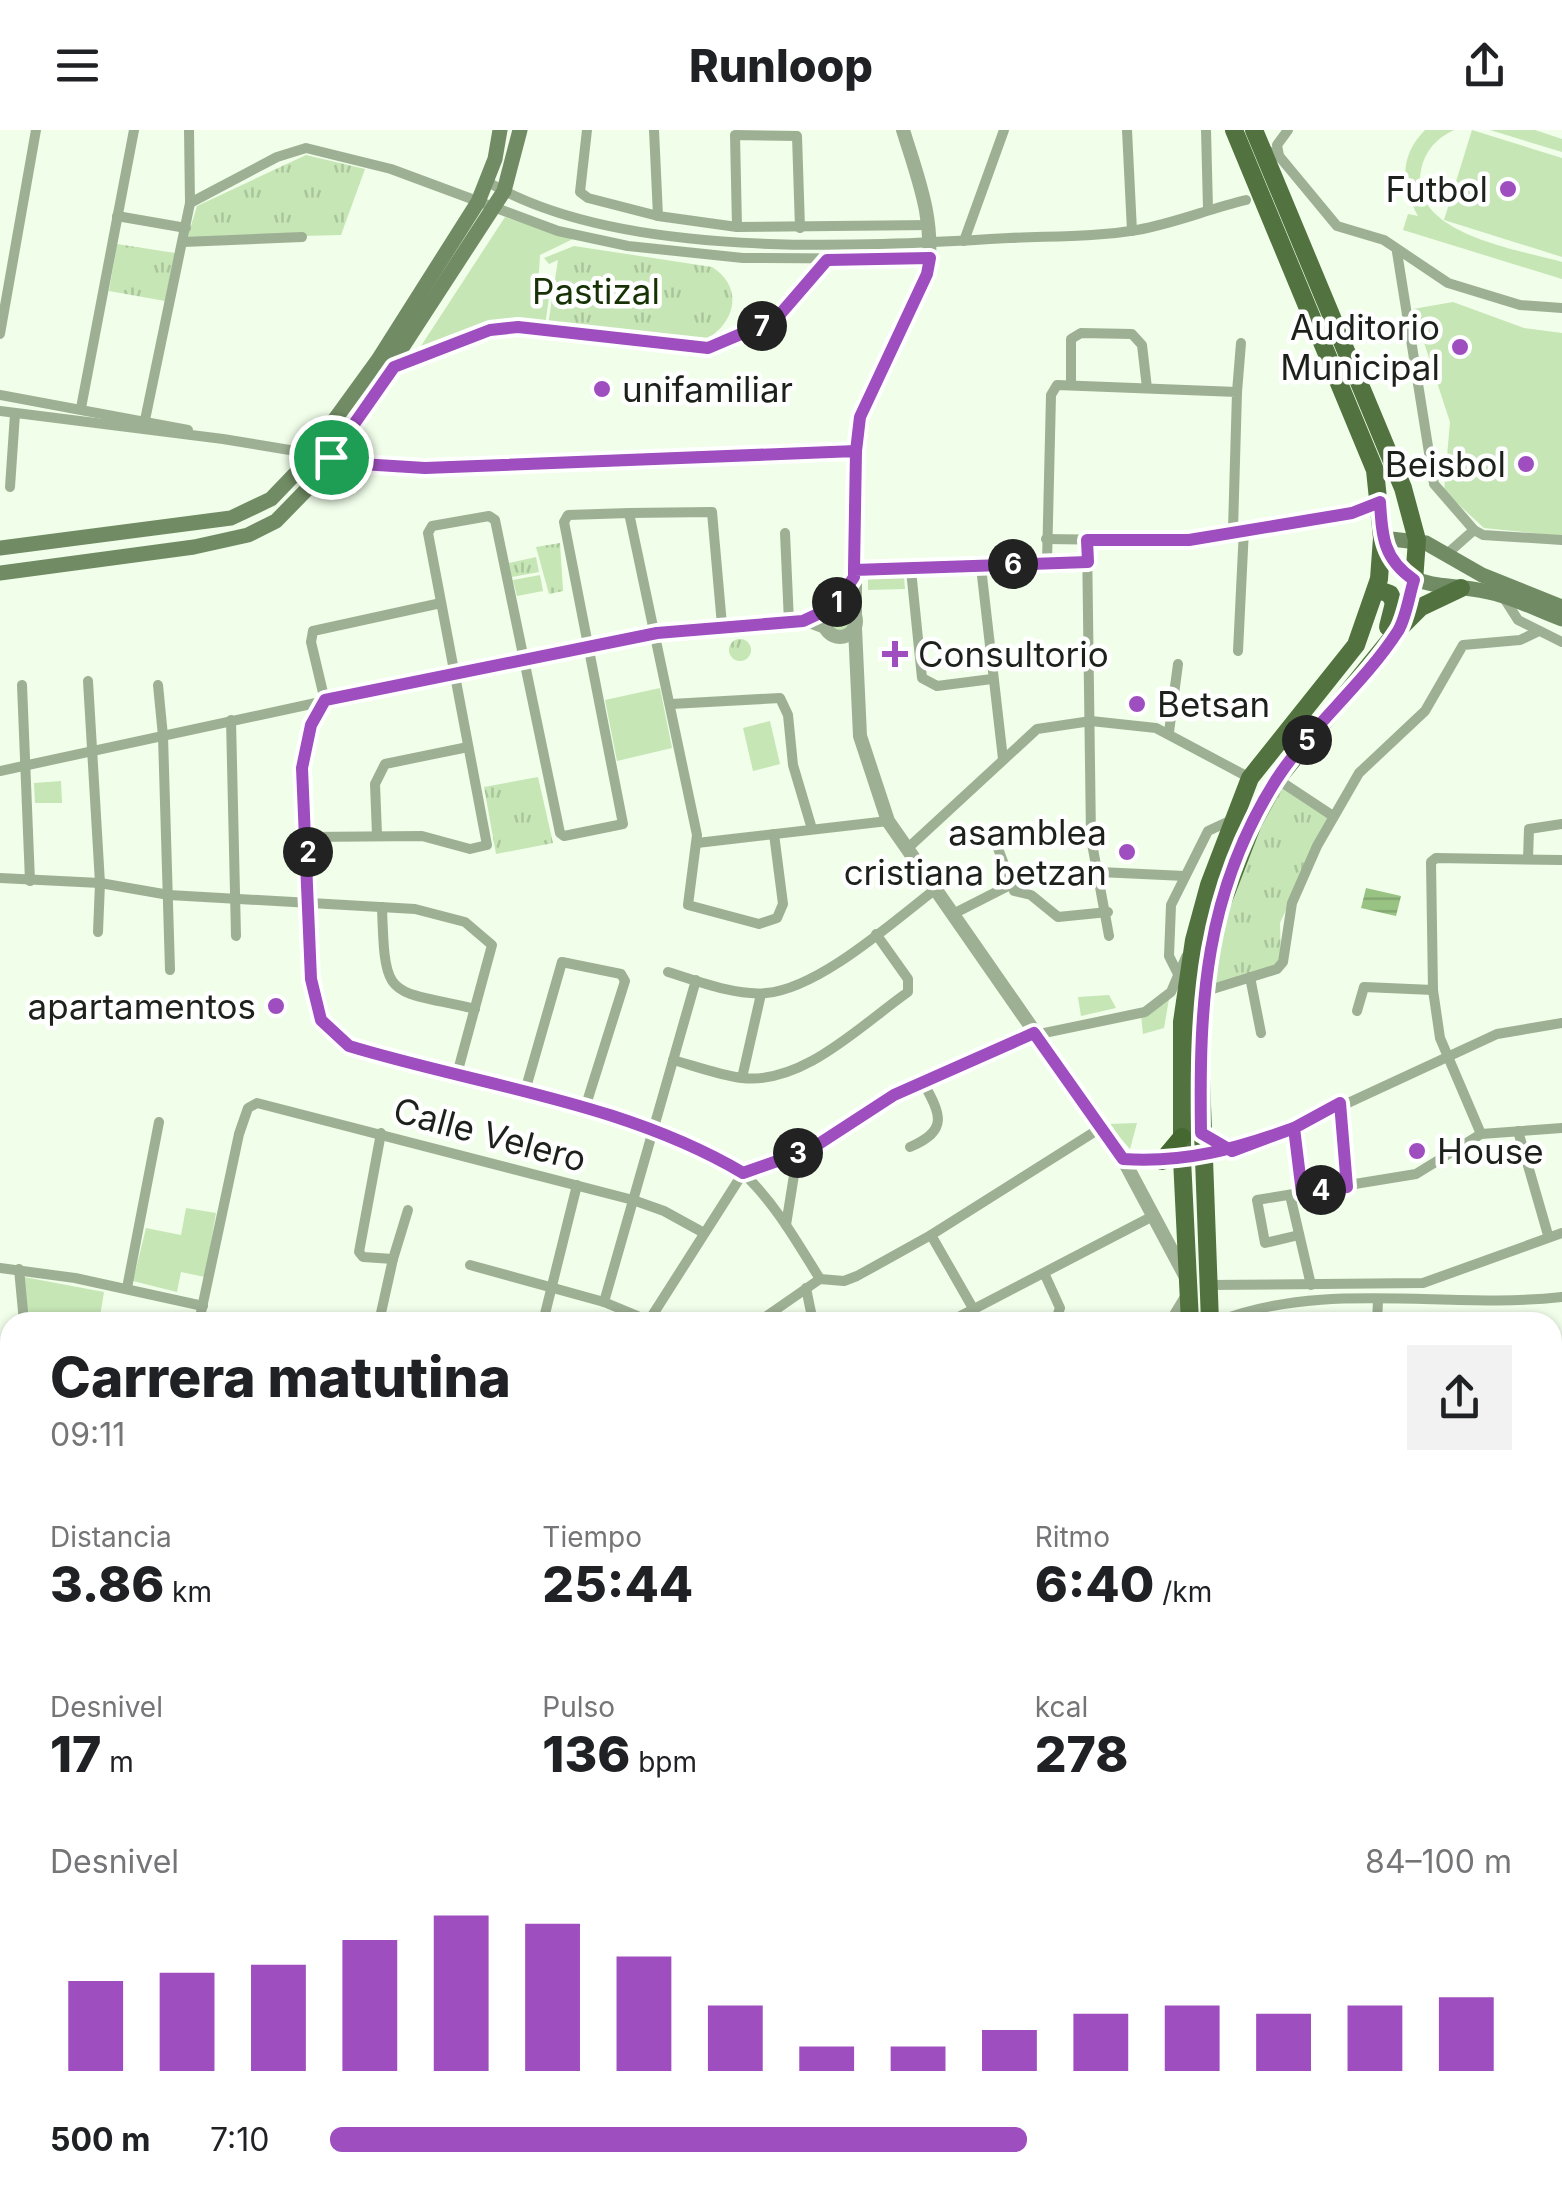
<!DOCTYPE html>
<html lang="es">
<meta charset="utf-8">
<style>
:root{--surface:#fff;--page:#f2f2f2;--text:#202124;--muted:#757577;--accent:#9e4ebe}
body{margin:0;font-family:Inter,sans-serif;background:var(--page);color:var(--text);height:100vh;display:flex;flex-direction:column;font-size:38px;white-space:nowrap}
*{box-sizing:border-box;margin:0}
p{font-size:32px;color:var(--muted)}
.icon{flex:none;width:55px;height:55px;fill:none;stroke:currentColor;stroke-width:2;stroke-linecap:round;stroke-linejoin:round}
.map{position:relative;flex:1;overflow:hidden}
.panel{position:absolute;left:0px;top:1182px;width:1562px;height:888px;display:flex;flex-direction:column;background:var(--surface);border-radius:30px 30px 0 0;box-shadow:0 2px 8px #0004}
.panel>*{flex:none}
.pin{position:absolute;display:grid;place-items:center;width:85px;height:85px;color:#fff;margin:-42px;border:5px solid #fff;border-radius:50%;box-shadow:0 2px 10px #0007}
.km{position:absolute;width:50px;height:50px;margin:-25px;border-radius:50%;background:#222;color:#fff;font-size:28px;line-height:50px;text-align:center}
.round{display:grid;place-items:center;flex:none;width:105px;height:105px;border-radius:0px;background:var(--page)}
.summary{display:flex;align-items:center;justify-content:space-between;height:170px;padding:0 50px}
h1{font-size:55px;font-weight:800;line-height:75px}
.figures{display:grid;grid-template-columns:repeat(3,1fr);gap:15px;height:170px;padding:10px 50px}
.figures div{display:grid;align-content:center}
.figures b{font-size:50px;font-weight:800}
.figures small{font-size:28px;font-weight:400}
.figures p{font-size:28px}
.chart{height:280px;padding:20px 50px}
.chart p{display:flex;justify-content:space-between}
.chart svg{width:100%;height:180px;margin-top:10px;stroke:var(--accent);stroke-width:6}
ul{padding:0 50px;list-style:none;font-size:32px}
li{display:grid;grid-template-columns:160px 120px 1fr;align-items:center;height:75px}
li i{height:25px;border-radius:12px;background:var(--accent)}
header{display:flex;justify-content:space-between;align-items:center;height:130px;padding:0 50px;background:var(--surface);font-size:45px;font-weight:800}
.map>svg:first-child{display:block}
</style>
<header><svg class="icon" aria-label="menu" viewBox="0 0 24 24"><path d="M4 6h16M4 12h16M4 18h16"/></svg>Runloop<svg class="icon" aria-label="share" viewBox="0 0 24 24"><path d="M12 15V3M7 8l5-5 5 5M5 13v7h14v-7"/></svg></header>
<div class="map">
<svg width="1562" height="2068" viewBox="0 0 1562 2068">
<defs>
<pattern id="park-tufts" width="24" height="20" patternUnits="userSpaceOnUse" patternTransform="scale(2.5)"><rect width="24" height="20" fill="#c6e6b6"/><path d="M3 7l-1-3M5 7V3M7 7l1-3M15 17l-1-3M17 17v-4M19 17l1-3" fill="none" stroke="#aac59c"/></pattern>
<pattern id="water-rules" width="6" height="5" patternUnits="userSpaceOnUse" patternTransform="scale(2.5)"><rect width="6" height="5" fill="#99c383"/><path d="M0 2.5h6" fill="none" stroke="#83a771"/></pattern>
</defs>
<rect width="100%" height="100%" fill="#f1feea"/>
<g fill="#c6e6b6">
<path d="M1425,0H1454C1437,8 1425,20 1421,40C1408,104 1518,119 1562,132V149L1403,100L1408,84L1418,86C1401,56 1399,26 1425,0Z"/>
<path d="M1472,0L1562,28V127L1444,90Z"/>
<path d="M1490,0H1535L1562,9V22Z"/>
<path d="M505,87L573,109L540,125L538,157L550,160L545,196L509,192L421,216Z"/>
<path d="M1453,172L1524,198L1562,203V406L1484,398L1444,361L1450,292L1413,179Z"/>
<path d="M660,558L672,618L617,631L605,570Z"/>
<path d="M770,591L780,634L753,641L743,598Z"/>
<path d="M61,651L62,673H35L34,653Z"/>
<path d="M1109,865L1116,878L1081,886L1078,867Z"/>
<path d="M1169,869L1164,898L1143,904L1141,885Z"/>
<path d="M1137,993L1130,1019L1108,994Z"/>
<path d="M186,1078L216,1083L205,1147L181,1142L177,1162L133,1151L146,1098L181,1105Z"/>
<path d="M24,1147L104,1162L99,1192H26Z"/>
</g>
<g fill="url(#park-tufts)">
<path d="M306,25L365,39L341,105L187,109L197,76Z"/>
<path d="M117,114L175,123L165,171L109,161Z"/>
<path d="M574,116L712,137C750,161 730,205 692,215L548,195L558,130L549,134L544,128Z"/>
<path d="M560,413L563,461L549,464L536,417Z"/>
<path d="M536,427L539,442L512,447L509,433Z"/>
<path d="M540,445L543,461L517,466L513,450Z"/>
<path d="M904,447L905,459L868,460V448Z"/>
<circle cx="839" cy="491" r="14"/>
<circle cx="740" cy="520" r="11"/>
<path d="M538,647L553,713L496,724L484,657Z"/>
<path d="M1277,652L1329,687L1280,793L1281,830L1276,837L1208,857L1221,789Z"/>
</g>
<path fill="url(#water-rules)" d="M1366,758L1401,766L1396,786L1361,778Z"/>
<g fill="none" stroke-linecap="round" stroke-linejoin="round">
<path stroke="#99c383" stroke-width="2.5" d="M0,1307L10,1311"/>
<g stroke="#9db094" stroke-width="10">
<path d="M587,0L580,62L588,68L658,86"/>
<path d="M654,0L658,86L737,97L930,95"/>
<path d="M1127,0L1132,101"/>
<path d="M1206,0L1208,79"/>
<path d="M1262,18L1279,26L1337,96L1384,110L1448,153L1520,175L1562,178"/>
<path d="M1279,26L1277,15L1288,0"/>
<path d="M488,52C619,130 858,117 1009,108C1051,106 1096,107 1137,100C1176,93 1208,79 1246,70"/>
<path d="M190,73L277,27L306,18L391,39L558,101L628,116L743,128L930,129"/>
<path d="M117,86L186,98"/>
<path d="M737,97L735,5L797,6L800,98"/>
<path d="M964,111L1004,0"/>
<path d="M183,112L302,107"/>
<path d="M1397,122L1434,354L1474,400"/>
<path d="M0,204L36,0"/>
<path d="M393,237L510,196L708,218L776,189L827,131"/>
<path d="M1071,254V209L1081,203L1132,204L1142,215L1147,258"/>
<path d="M1237,262L1241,213"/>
<path d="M0,265L188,300"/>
<path d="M81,278L134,0"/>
<path d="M0,281L223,309L399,338L855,321"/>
<path d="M145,290L190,73L189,0"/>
<path d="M10,357L15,284"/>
<path d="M629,383L712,382L722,495"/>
<path d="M785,403L789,492"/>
<path d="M1046,409L1189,411L1352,383L1380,372"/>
<path d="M1087,410L1091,708L1109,806"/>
<path d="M1448,423L1474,400L1483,405L1562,410"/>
<path d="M1047,432L1051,265L1057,255L1237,262L1233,400"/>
<path d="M981,437L1003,629"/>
<path d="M911,440L922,548L937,556L992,549"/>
<path d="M855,441L1088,432"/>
<path d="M1504,468L1518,490L1562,512"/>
<path d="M804,491L825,499"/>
<path d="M1238,521L1244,399"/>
<path d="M88,551L100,753L98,802"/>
<path d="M22,555L30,751"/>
<path d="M158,555L163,606L170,840"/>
<path d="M671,574L780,568L788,585L793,635L812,699"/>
<path d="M231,590L236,806"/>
<path d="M1169,602L1178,534"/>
<path d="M0,641L325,571L311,512L313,501L441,473"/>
<path d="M1277,649L1333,686"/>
<path d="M377,705L375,654L385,634L468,617"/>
<path d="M307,707L422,706L470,719L487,715L428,403L432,396L489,386L495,390L560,703L564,706L623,694L564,392L568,385L629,383L697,705L688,775L759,794L777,788L783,774L774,704"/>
<path d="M697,713L888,691"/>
<path d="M996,713L1014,761L1031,765L1058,787L1108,782"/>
<path d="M908,718L1037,599L1091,591L1156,598L1250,648"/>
<path d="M1528,729L1529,699L1562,694"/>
<path d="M1099,742L1185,746"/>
<path d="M0,748L100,753L169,765L415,779L465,792L492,815L457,944"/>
<path d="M382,777C385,873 387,858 475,879"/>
<path d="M955,783L1010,755"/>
<path d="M668,842C697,851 736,866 766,863C819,859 895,790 937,758"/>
<path d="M1178,844L1169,826L1171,775L1208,701L1236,688"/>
<path d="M1250,847L1261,903"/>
<path d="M1203,862L1277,839L1283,832L1292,773L1317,716L1359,643L1425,581L1463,515L1520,510L1539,501"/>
<path d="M1357,881L1364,857L1433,860"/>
<path d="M673,930C695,936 719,945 742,948C803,955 861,895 908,862V849L876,804"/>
<path d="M742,948L761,864"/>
<path d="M525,961L562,832L621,844L625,851L585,978"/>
<path d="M1340,973L1347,1057"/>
<path d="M1294,998L1302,1063"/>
<path d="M1518,1001L1548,1105"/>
<path d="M381,1003L359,1122L363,1127L393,1129L408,1080"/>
<path d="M1481,1004L1440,908L1433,860L1431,732L1436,728L1562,730"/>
<path d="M910,1017C949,1000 941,985 923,952"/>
<path d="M1203,1027L1294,998L1497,904L1562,893"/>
<path d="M743,1043L811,1019L884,970L1011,910L1145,882L1171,862L1186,827"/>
<path d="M1290,1065L1311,1155"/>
<path d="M786,1095L794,1045L811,1019"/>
<path d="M931,1105L974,1180"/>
<path d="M1299,1105L1265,1113L1257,1070L1416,1044L1481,1004L1562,998"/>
<path d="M470,1135L604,1172L652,1192"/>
<path d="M0,1138L75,1148L203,1176"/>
<path d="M19,1139L24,1192"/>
<path d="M1045,1145L1060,1178L1055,1192"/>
<path d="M820,1149C798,1114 775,1073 744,1044C684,989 460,944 375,924L349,916L333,905L321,890L311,849L302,637L311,595L325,571L657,503L803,491L825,483"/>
<path d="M1209,1155L1423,1153L1562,1103"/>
<path d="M127,1158L159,992"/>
<path d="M806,1158L813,1192"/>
<path d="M604,1172L696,850"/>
<path d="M650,1189L743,1043"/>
<path d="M199,1192L239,1004L248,978L257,973L633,1070L664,1081L704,1103"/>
<path d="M379,1192L393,1129"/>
<path d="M543,1192L577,1055"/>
<path d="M758,1192L820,1149L844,1151L857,1146L931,1105L1099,999"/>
<path d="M949,1192L1153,1086"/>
<path d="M1216,1192C1323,1149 1449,1180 1562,1167"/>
<path d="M1377,1192L1378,1171"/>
<path d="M1552,1314L1562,1310"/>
<path d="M0,1419L10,1420"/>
<path d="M0,1431L10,1432"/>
<path d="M1552,1467L1562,1466"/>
<path d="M0,1581H10"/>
<path d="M1552,1582L1562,1581"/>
<path d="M1552,1692L1562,1690"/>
<path d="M224,2060L229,2068"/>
<path d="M356,2060L359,2068"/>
<path d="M482,2060L487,2068"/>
<path d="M626,2060L636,2068"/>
<path d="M743,2060L753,2068"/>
<path d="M927,2060L932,2068"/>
<path d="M1129,2060L1168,2065"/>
<path d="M284,2068L291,2060"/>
<path d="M576,2068L591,2060"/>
<path d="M880,2068V2060"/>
<path d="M1070,2068L1075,2060"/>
<path d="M1251,2068L1252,2060"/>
</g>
<g stroke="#9db094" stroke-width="14">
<circle cx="840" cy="491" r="16"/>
<path d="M855,486V321L860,287L927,144C936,92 918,49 903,0"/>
<path d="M855,498L860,606L888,691L1123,1029L1188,1151"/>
<path d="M1123,1029L1203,1027"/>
<path d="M1172,1192L1189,1164"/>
<path d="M1552,1822L1562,1820"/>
</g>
<g stroke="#718c64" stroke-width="15">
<path d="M1382,408L1426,413L1482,445L1562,477"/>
<path d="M1382,413C1412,466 1437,450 1488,462C1513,467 1538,480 1562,489"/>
<path d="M0,418L231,388L271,369L296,343L378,230L478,72L495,29L500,0"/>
<path d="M0,443L194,417L248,405L276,391L316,350L504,61L520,0"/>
</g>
<g stroke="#527340" stroke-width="18">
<path d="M1376,459L1390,464L1394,473L1388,497"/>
<path d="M1403,495L1421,477L1461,458"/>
<path d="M1190,1192L1182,1029V892L1194,810L1209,755L1250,648L1356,515L1379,449L1382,408L1375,340L1234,0"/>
<path d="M1210,1192L1199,893L1216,789L1253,693L1277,649L1399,499L1414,451L1417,410L1403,358L1254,0"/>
<path d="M1220,2068L1221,2060"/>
<path d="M1238,2068L1239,2060"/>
</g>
<path stroke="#446830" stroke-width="18" d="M1162,1031L1182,1007"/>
</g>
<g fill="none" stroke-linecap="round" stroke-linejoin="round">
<defs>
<path id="route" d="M331,327L361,334L425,338L856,321L854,440V447L835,476L803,491L657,503L325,570L311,595L302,638L311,849L321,890L349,916C481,956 623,972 743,1043L811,1019L894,965L1034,903L1123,1029C1186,1033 1236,1019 1294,998L1302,1063L1347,1057L1340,973L1294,998L1232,1021L1201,1003C1199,873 1204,764 1276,650C1311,596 1363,555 1398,501C1406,488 1409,466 1414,450C1383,429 1382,406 1380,372L1352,383L1189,410H1087L1088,432L854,440L856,321L860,287L927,144L930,128L827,130L776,189L708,218L518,197L490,200L394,237L331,327"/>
</defs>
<use href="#route" stroke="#fff" stroke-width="20"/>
<use href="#route" stroke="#9e4ebe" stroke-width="12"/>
</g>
<g fill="#9e4ebe" stroke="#fff" stroke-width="4">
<circle cx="1508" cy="59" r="10"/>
<circle cx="1460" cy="217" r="10"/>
<circle cx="602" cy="259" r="10"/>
<circle cx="1526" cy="334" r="10"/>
<path d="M890 509h10v10h10v10h-10v10h-10v-10h-10v-10h10z"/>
<circle cx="1137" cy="574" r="10"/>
<circle cx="1127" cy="722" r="10"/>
<circle cx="276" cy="876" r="10"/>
<circle cx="1417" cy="1021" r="10"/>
</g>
<g text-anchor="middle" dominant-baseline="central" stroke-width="9" stroke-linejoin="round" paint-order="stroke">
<g font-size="35" fill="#1d211b" stroke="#fff" text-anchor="end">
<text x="1488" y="59">Futbol</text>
<text x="1440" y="197">Auditorio<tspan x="1440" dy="40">Municipal</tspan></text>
<text x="622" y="259" text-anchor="start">unifamiliar</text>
<text x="1506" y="334">Beisbol</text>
<text x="918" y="524" text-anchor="start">Consultorio</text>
<text x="1157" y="574" text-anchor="start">Betsan</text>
<text x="1107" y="702">asamblea<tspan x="1107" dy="40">cristiana betzan</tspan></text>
<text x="256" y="876">apartamentos</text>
<text x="1437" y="1021" text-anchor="start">House</text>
</g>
<g font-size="35" fill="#173204" stroke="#fff">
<text x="596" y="161">Pastizal</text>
</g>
<g font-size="35" fill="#1d211b" stroke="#fff">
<text transform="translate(490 1004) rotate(15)">Calle Velero</text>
</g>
</g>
</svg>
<div class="pin" style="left:331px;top:327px;background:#1e9e55"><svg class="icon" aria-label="arrive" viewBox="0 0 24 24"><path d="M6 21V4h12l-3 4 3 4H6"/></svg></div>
<b class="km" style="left:837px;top:472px">1</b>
<b class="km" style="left:308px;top:722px">2</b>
<b class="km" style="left:798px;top:1023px">3</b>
<b class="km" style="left:1321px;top:1060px">4</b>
<b class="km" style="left:1307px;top:610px">5</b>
<b class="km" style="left:1013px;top:434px">6</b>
<b class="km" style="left:762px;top:196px">7</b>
<section class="panel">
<div class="summary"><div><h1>Carrera matutina</h1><p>09:11</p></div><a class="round"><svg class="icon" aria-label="share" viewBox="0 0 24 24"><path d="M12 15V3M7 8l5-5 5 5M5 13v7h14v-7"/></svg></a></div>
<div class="figures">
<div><p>Distancia</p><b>3.86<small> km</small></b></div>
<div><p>Tiempo</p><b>25:44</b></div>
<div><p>Ritmo</p><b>6:40<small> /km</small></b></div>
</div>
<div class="figures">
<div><p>Desnivel</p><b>17<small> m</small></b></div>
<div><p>Pulso</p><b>136<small> bpm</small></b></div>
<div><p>kcal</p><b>278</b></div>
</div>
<div class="chart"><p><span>Desnivel</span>84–100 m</p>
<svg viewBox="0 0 160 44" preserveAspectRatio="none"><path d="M5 44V22M15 44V20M25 44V18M35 44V12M45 44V6M55 44V8M65 44V16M75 44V28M85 44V38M95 44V38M105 44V34M115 44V30M125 44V28M135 44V30M145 44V28M155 44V26"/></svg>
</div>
<ul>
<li><b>500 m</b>7:10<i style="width:59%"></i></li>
</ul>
</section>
</div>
